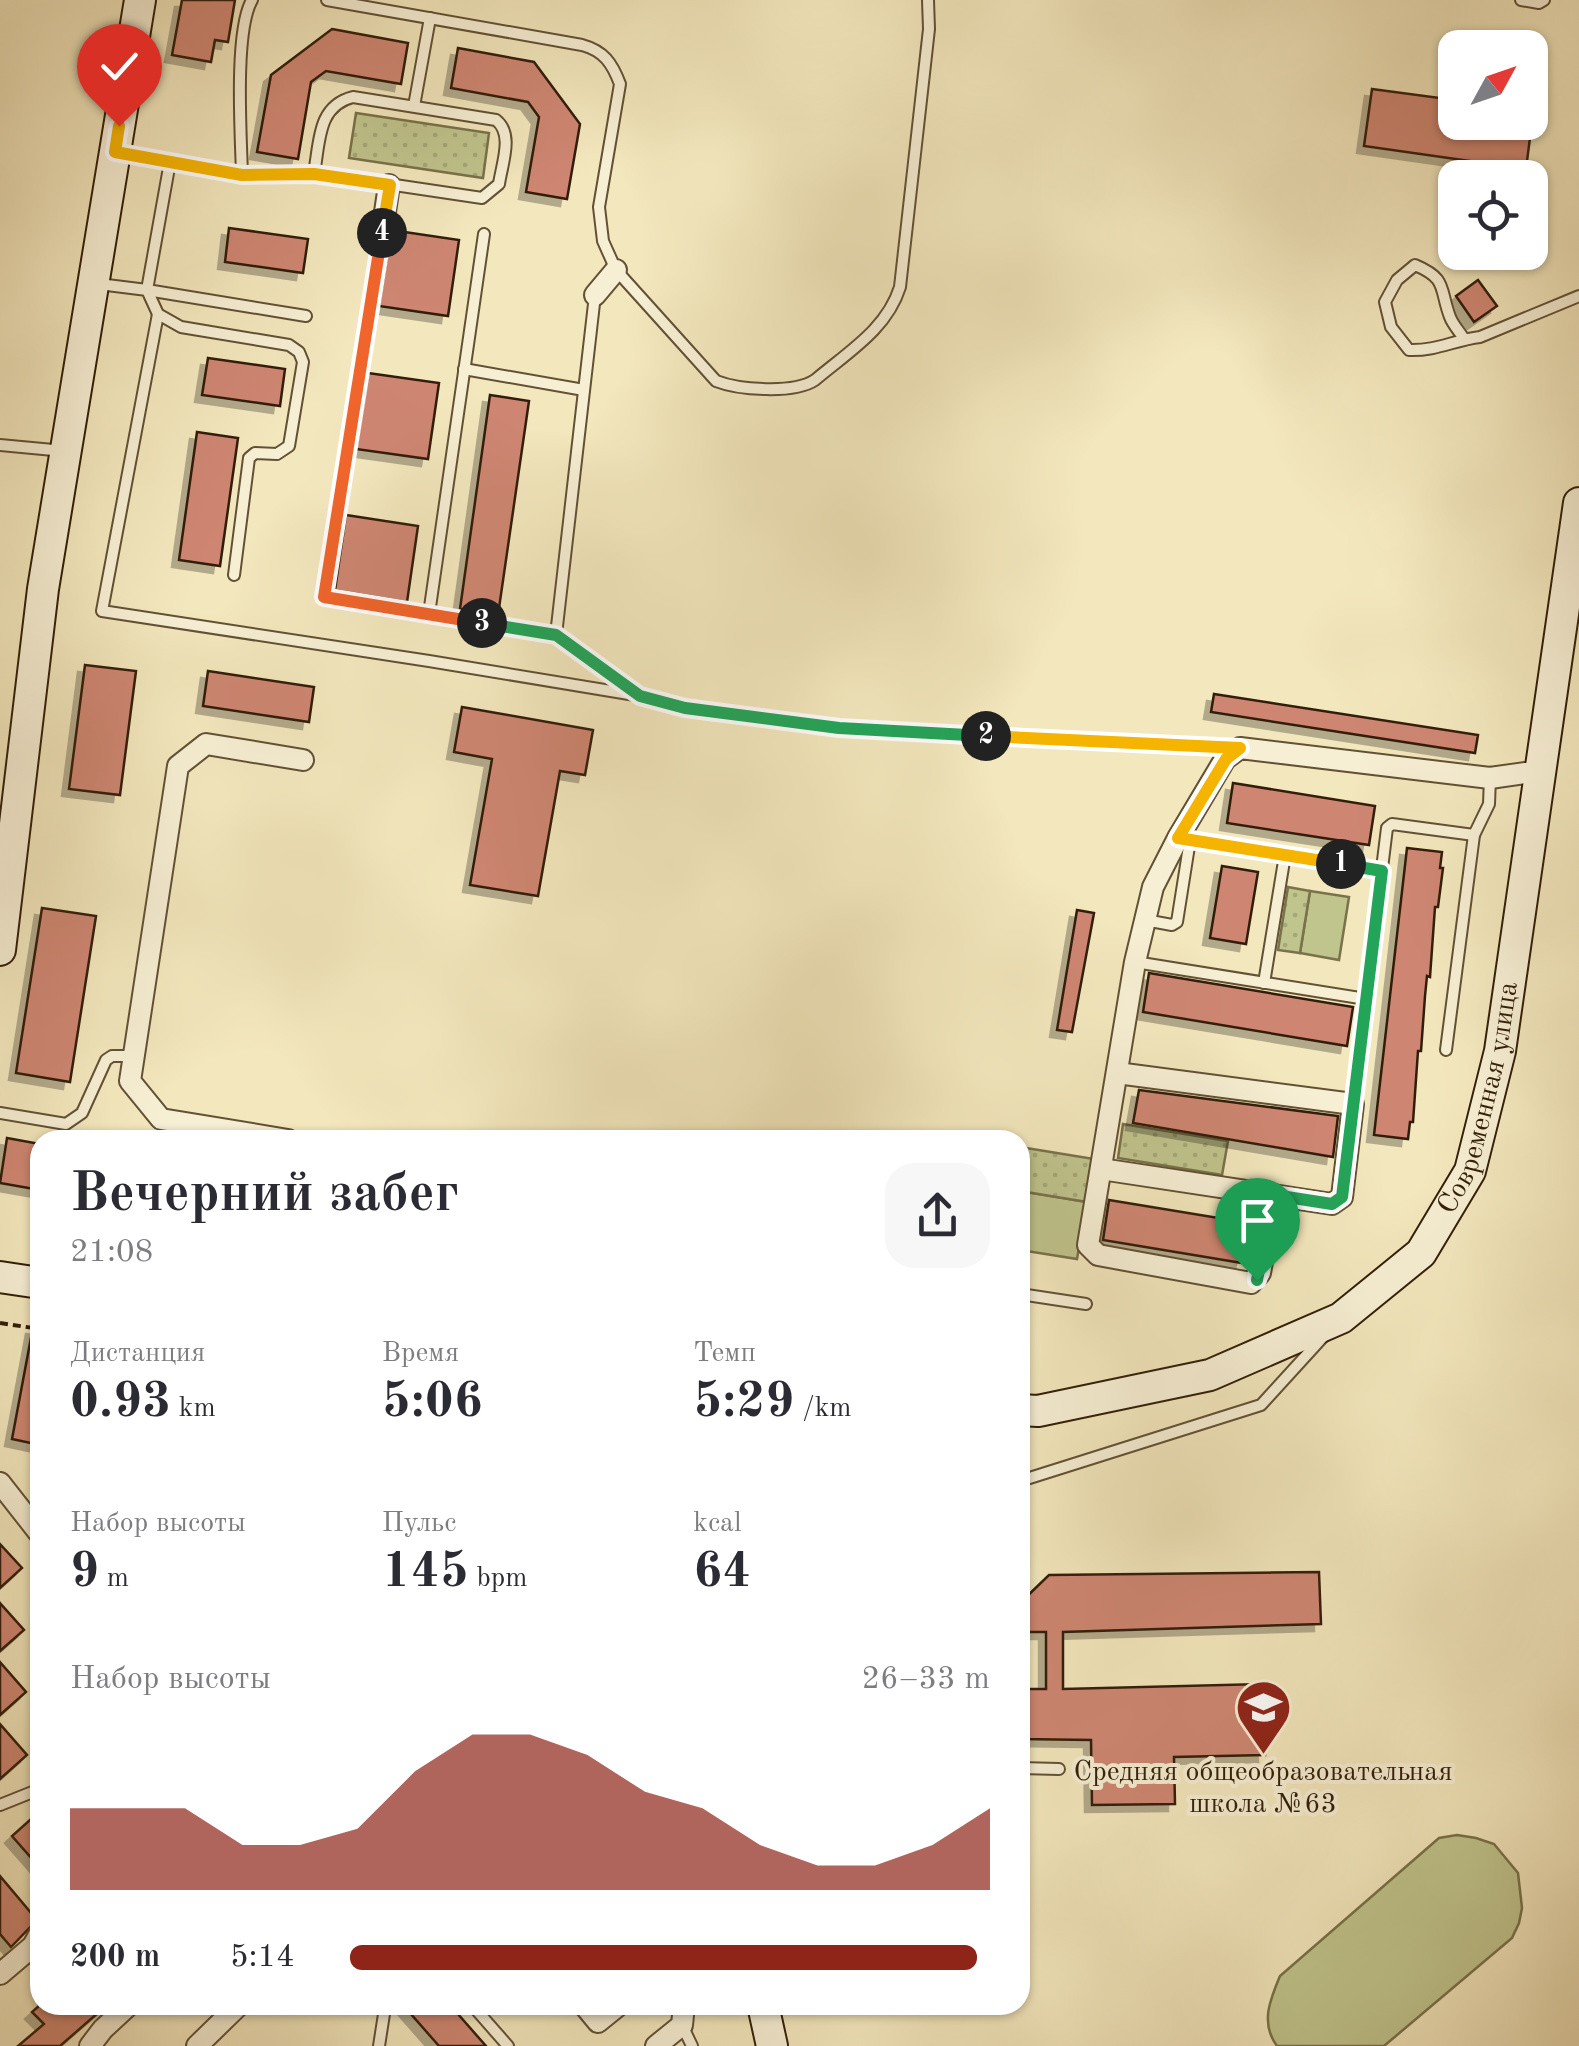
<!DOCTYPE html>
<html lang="ru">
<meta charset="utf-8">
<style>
:root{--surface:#fff;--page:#f7f7f7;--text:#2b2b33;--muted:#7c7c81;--accent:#8f2418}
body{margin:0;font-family:"Old Standard TT",serif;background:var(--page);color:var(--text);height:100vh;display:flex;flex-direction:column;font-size:38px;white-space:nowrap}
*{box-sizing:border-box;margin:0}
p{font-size:32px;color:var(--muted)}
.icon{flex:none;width:55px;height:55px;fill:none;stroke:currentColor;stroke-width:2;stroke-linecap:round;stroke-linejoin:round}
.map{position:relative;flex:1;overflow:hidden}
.drawer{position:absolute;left:30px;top:1130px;width:1000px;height:885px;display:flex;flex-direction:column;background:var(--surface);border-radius:30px;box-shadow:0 2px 8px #0004}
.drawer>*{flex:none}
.needle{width:65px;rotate:50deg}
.buttons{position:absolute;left:1438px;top:30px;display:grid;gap:20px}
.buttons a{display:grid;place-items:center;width:110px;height:110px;border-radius:20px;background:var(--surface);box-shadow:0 2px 8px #0004;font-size:50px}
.pin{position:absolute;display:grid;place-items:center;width:85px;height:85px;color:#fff;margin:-102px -42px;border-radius:50% 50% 50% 0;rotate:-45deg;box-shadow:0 0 10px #0007}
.pin .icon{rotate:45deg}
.km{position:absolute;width:50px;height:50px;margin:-25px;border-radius:50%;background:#222;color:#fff;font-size:28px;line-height:50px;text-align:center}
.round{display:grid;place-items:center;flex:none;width:105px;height:105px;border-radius:30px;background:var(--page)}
.head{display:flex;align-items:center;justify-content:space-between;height:170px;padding:0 40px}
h1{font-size:55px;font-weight:600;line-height:75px}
.stats{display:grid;grid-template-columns:repeat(3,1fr);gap:15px;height:170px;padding:10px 40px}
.stats div{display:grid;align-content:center}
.stats b{font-size:50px;font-weight:600}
.stats small{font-size:28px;font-weight:400}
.stats p{font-size:28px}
.chart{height:280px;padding:20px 40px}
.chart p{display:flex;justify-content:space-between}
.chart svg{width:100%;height:180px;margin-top:10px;fill:var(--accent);opacity:.7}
ul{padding:0 40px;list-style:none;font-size:32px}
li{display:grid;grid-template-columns:160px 120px 1fr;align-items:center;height:75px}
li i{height:25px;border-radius:12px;background:var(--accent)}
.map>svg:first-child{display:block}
</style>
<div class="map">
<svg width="1579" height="2046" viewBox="0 0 1579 2046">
<defs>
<pattern id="park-dots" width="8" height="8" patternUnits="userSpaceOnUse" patternTransform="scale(2.5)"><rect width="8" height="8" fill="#c0c48d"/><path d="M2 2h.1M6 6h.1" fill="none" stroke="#a5a878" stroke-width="1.8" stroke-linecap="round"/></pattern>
<filter id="shadow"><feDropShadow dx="-7" dy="7" stdDeviation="0" flood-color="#0004"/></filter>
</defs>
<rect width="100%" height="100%" fill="#f3e7bd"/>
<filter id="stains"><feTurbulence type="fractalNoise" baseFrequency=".002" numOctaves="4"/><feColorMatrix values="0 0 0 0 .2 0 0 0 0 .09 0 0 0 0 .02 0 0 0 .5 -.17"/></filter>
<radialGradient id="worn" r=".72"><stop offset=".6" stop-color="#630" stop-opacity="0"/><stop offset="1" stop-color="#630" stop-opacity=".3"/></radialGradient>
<g fill="#c0c48d" stroke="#79724a" stroke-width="2.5">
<path d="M1310,891L1349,897L1339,960L1300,953Z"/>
<path d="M1020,1191L1087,1202L1077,1259L1020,1250Z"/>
<path d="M1457,1835L1476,1838L1494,1844L1518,1873L1522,1908L1519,1923L1512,1938L1384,2046H1277C1260,2023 1270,2000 1280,1976L1439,1838Z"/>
</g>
<g fill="url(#park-dots)" stroke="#79724a" stroke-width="2.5">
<path d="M356,113L489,133L483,178L349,158Z"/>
<path d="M1288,887L1310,891L1300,953L1278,950Z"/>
<path d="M1123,1124L1228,1141L1222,1175L1118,1158Z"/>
<path d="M1020,1147L1094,1159L1087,1202L1020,1191Z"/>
</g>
<g fill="#ce8672" stroke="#321f08" stroke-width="2.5" filter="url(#shadow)">
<path d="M182,0H235L228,42L215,40L211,62L172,55Z"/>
<path d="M332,29L408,43L401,84L326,71L311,82L298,159L257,152L271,75Z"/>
<path d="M458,48L534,62L580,124L567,199L526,192L539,117L528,102L451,88Z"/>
<path d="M1372,89L1455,100V122H1532L1526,169L1364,146Z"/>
<path d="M229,228L308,239L303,273L225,262Z"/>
<path d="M391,230L459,240L448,316L379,306Z"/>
<path d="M1478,280L1497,306L1474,322L1456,296Z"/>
<path d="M208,358L285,369L280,406L202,395Z"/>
<path d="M368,373L439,383L428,459L356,449Z"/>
<path d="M490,395L529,401L498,615L460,609Z"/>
<path d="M197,432L238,438L220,566L179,560Z"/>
<path d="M346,515L418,526L407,602L335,590Z"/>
<path d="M85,665L136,671L120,795L69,789Z"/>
<path d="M208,671L314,687L309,722L203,706Z"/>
<path d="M1214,694L1478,735L1475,753L1211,712Z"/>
<path d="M462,707L593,730L585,775L560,771L538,896L470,885L492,759L454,752Z"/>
<path d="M1233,783L1375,806L1369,845L1227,823Z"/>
<path d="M1407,848L1442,852L1440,868H1443L1438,907H1435L1430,977L1427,976L1425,996L1421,1051H1418L1413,1122H1410L1408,1139L1374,1135Z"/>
<path d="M1222,866L1258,872L1246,944L1210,938Z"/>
<path d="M42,908L96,916L70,1082L16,1073Z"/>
<path d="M1077,910L1094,913L1072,1032L1057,1030Z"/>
<path d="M1149,973L1353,1007L1347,1046L1143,1012Z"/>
<path d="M1139,1090L1338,1116L1333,1157L1133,1123Z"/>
<path d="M7,1138L40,1144V1190L0,1183Z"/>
<path d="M1109,1200L1249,1223L1242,1263L1103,1240Z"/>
<path d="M33,1327L40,1328V1445L12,1439Z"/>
<path d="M0,1544L22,1568L0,1588Z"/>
<path d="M1319,1572L1321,1624L1063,1632V1689L1263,1684L1265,1755L1174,1757L1175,1804L1092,1805L1091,1740L1020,1739V1689H1046V1632H1020V1603L1049,1575Z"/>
<path d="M0,1603L24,1630L0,1651Z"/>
<path d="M0,1662L26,1692L0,1715Z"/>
<path d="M0,1724L27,1755L0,1779Z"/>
<path d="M40,1811V1868L12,1836Z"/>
<path d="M0,1876L37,1920L11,1947L0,1934Z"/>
<path d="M40,2005H107L60,2046H18L44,2024L32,2012Z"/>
<path d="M403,2005H450L486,2046H439Z"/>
</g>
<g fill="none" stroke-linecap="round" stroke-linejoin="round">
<defs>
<g id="lane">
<path d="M327,0L582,45C604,51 612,63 620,84L599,207L603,241L616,270L716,381C739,390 794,394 815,380C848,352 887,329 900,287L929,29L928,0"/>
<path d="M1521,0L1539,3L1544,0"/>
<path d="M414,106L430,18"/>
<path d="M121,153L242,175L314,173L482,198L499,184C502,163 514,134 496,120L353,97C317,106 320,142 314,173"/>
<path d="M170,162L147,290L306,316"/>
<path d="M242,175C241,136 234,31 252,0"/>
<path d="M385,212L324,597L556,635L636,693"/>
<path d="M99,284L147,290L158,314L181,327L289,345L299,352L303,362L289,446L277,454L255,453L249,458L234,575"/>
<path d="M158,314L102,611L429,661L641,696L685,708L839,729L1234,748"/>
<path d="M1464,339C1460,332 1453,325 1450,317C1439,288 1448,279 1415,265L1397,280L1385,302L1391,327L1409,350C1437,351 1454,340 1480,337L1579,296"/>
<path d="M464,369L584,390"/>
<path d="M0,445L64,451"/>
<path d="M429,614L484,234"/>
<path d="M556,635L595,295"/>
<path d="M1178,838L1382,871"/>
<path d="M1145,920L1172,925L1177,922L1190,840"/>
<path d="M1135,962L1366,999"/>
<path d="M1264,983L1285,855"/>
<path d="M1446,1050L1474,835"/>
<path d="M1353,1103L1387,828L1392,824L1474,835L1489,804L1490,778"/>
<path d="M0,1113L66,1124L82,1113L106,1060L112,1056H134"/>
<path d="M1020,1294L1086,1304"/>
<path d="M1020,1481L1261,1405L1323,1337"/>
<path d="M1020,1768L1059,1769"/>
<path d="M0,1805L40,1789"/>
<path d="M472,2005L508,2046"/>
<path d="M682,2025L692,2046"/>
<path d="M379,2046L384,2014L380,2005"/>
</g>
<g id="street">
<path d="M385,212L389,185"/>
<path d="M595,295L616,270"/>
<path d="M288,1140L161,1119L130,1081L178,766L206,744L303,760"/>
<path d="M1101,1169L1332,1204L1342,1197L1353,1104L1117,1073"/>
<path d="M1274,1195L1260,1273L1251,1283L1098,1255L1088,1245L1135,962L1153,887L1178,838L1225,759L1240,748L1490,778L1540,771"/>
<path d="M0,1483L40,1534"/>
<path d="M0,1974L33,1946L40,1933"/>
<path d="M584,2005L598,2022L619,2005"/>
<path d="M90,2046L103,2029L129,2005"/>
<path d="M197,2046L239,2005"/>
<path d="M656,2046L682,2025L684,2005"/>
</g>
<g id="secondary">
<path d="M0,950L43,589L140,0"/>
<path d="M0,1277L40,1283"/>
<path id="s1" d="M1020,1410L1038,1411L1210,1375L1341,1318L1421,1253L1470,1171L1500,1051L1579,503"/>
<path d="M763,2005L772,2046"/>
</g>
</defs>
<use href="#lane" stroke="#625135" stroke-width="14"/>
<use href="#street" stroke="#625135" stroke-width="24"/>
<use href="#secondary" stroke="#321f08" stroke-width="34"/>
<path stroke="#321f08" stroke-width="4" stroke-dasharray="8 5" stroke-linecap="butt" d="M0,1323L40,1329"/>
<use href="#lane" stroke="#f7efd4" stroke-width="10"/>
<use href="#street" stroke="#f7efd4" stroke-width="20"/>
<use href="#secondary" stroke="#f7efd4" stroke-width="30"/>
</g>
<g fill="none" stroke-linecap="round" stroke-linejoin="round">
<defs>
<path id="split-1" d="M1257,1280L1274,1195L1332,1204L1342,1197L1382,871L1341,864"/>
<path id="split-2" d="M986,736L1240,748L1226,759L1178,838L1341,864"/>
<path id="split-3" d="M482,623L556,635L640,696L685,708L839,728L986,736"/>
<path id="split-4" d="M382,233L324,597L482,623"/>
<path id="split-5" d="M119,126L115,152L242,175L314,174L390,185L382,233"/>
</defs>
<use href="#split-1" stroke="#fff" stroke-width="20"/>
<use href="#split-2" stroke="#fff" stroke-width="20"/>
<use href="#split-3" stroke="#fff" stroke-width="20"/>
<use href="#split-4" stroke="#fff" stroke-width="20"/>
<use href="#split-5" stroke="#fff" stroke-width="20"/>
<use href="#split-1" stroke="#22a559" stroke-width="12"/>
<use href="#split-2" stroke="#f5b400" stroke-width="12"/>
<use href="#split-3" stroke="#22a559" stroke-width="12"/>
<use href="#split-4" stroke="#f0652b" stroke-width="12"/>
<use href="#split-5" stroke="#f5b400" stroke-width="12"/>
</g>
<defs>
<symbol id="school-pin" viewBox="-11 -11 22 30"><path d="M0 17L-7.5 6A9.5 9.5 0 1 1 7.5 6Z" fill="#8f2418" stroke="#f7efd4"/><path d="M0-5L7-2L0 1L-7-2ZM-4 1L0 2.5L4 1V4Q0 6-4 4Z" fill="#fff"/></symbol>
</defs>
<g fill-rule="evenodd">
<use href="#school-pin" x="1232" y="1676" width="63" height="86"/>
</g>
<g text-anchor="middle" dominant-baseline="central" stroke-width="8" stroke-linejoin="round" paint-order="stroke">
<g font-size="28" fill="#321f08" stroke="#f7efd4">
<text stroke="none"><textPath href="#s1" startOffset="608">Современная улица</textPath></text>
</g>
<g font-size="28" fill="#321f08" stroke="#f7efd4">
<text x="1263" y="1773">Средняя общеобразовательная<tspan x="1263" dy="32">школа №63</tspan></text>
</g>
</g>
<rect width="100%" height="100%" filter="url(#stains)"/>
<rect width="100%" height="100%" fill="url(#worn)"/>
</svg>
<div class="buttons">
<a><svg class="needle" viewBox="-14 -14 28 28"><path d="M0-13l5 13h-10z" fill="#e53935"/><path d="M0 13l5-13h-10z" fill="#7c7c81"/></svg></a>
<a><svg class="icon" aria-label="locate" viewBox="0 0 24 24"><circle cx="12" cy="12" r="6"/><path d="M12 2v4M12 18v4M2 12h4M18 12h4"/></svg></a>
</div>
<div class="pin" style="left:1257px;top:1280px;background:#1e9e55"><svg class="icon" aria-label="arrive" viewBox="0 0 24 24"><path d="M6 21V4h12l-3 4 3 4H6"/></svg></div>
<div class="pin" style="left:119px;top:126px;background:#d93025"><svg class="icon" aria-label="check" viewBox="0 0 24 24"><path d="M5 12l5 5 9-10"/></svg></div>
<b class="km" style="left:1341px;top:864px">1</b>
<b class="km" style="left:986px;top:736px">2</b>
<b class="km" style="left:482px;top:623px">3</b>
<b class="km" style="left:382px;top:233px">4</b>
<section class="drawer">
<div class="head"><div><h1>Вечерний забег</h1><p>21:08</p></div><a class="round"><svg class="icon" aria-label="share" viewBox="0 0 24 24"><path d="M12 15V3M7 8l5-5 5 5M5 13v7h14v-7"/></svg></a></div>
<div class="stats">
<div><p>Дистанция</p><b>0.93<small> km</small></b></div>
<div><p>Время</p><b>5:06</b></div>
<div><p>Темп</p><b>5:29<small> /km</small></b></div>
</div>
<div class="stats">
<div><p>Набор высоты</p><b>9<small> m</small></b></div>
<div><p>Пульс</p><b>145<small> bpm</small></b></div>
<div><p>kcal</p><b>64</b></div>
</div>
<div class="chart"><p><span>Набор высоты</span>26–33 m</p>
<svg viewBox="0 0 160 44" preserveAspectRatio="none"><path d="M0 44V24L10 24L20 24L30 33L40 33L50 29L60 15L70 6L80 6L90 11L100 20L110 24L120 33L130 38L140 38L150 33L160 24V44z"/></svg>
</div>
<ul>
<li><b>200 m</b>5:14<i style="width:98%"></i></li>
</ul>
</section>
</div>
